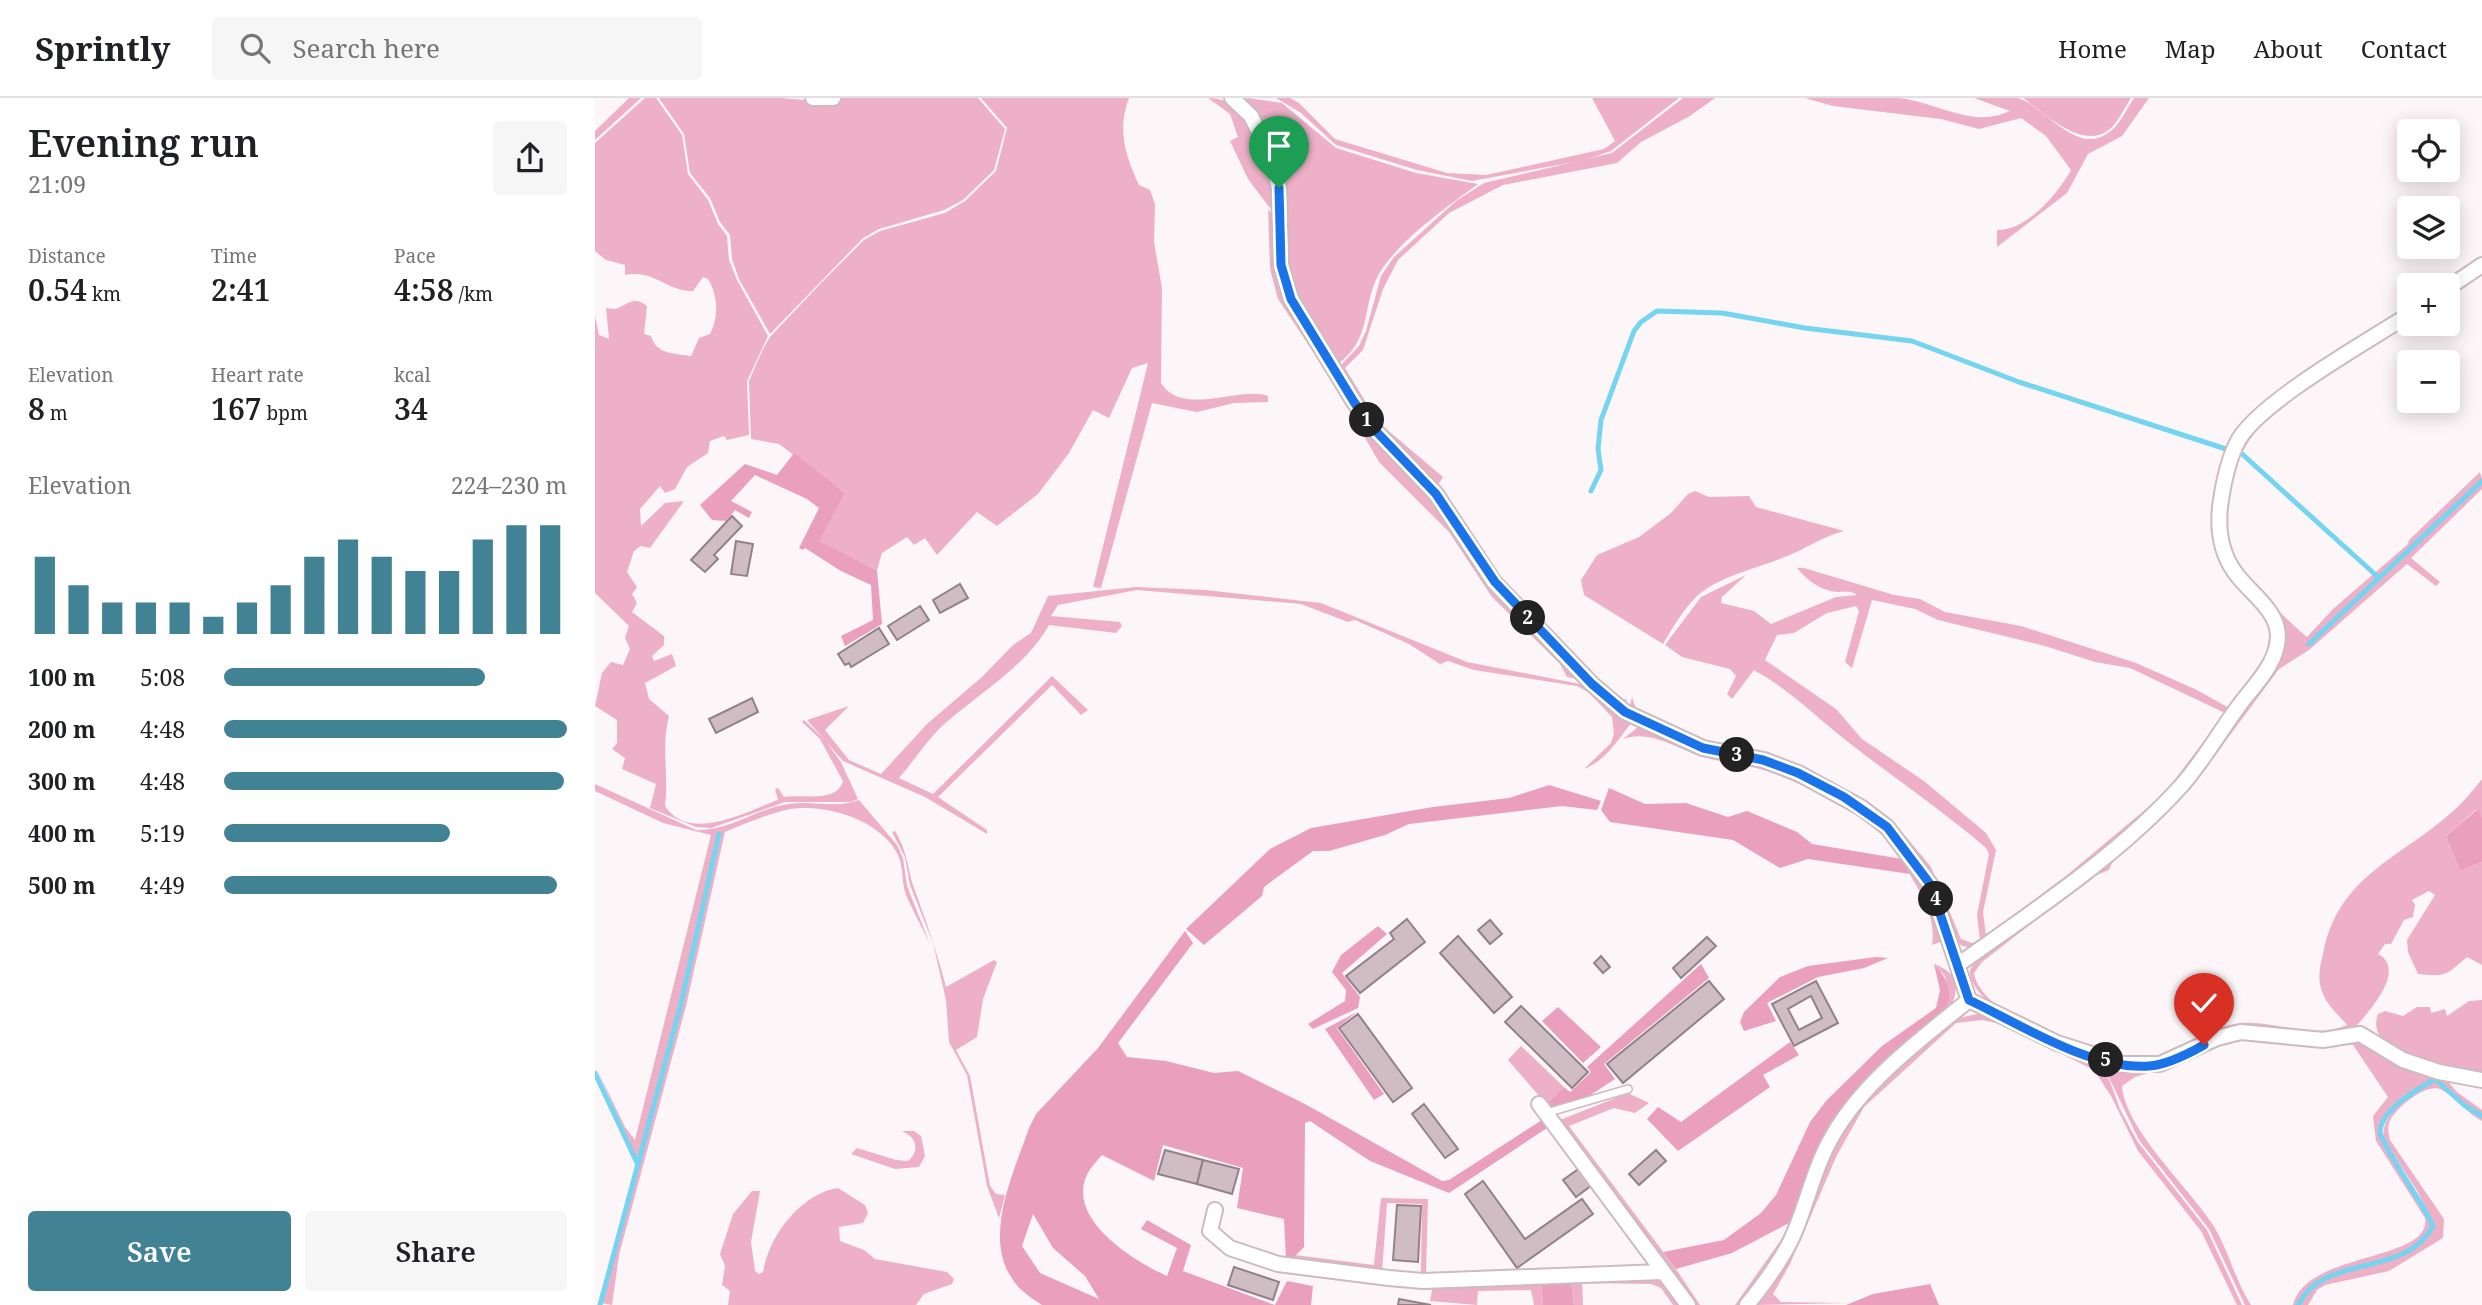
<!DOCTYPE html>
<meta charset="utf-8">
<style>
:root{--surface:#fff;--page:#f6f6f6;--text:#202124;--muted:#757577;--line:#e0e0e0;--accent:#418294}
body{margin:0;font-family:"Noto Serif",serif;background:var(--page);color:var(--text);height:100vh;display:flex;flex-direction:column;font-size:26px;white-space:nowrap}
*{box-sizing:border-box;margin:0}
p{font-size:23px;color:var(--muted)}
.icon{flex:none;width:38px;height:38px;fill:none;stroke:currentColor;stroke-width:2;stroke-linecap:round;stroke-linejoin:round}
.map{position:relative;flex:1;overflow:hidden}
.details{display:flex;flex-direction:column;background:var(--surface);width:595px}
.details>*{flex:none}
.tools{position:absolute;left:1802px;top:21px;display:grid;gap:14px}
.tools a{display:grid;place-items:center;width:63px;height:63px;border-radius:7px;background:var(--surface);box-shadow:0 4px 18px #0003;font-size:35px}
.pin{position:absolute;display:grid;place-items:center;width:60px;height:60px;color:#fff;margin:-72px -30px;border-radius:50% 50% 50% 0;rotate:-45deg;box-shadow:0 0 7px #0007}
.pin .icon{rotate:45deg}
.km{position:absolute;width:35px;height:35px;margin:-18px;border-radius:50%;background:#222;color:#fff;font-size:19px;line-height:35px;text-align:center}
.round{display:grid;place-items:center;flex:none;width:74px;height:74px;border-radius:7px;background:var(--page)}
.head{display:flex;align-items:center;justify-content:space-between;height:119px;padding:0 28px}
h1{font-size:38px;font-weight:600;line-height:52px}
.stats{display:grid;grid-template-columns:repeat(3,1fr);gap:10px;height:119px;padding:7px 28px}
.stats div{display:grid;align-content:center}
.stats b{font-size:30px;font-weight:600}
.stats small{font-size:19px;font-weight:400}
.stats p{font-size:19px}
.chart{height:196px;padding:14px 28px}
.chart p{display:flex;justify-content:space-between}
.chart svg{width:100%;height:126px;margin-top:7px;stroke:var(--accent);stroke-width:6}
.button{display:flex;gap:14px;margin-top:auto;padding:14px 28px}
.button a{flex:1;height:80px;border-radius:7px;background:var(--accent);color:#fff;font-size:28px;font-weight:600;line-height:80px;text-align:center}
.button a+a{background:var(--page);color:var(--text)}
ul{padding:0 28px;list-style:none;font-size:23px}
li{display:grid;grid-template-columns:112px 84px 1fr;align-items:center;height:52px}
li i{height:18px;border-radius:9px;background:var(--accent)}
header{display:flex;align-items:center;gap:42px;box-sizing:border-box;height:98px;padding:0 35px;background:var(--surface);border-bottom:2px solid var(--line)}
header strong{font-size:33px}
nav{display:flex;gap:38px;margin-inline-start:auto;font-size:24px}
.search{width:490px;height:63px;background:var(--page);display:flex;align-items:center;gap:18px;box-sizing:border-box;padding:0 24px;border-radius:7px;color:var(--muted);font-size:26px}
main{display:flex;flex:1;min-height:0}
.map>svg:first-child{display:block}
</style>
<header>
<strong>Sprintly</strong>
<div class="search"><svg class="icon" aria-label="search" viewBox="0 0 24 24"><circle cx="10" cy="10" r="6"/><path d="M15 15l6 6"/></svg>Search here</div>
<nav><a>Home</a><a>Map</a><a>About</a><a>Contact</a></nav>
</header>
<main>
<section class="details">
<div class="head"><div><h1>Evening run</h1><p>21:09</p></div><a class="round"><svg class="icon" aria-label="share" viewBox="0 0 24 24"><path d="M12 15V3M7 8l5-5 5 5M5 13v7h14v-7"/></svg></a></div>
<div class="stats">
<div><p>Distance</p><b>0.54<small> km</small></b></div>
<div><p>Time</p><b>2:41</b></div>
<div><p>Pace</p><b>4:58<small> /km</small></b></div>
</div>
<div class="stats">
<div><p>Elevation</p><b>8<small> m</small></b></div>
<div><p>Heart rate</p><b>167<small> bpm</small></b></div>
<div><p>kcal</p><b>34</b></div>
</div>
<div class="chart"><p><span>Elevation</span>224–230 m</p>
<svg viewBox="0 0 160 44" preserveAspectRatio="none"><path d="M5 44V17M15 44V27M25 44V33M35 44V33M45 44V33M55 44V38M65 44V33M75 44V27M85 44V17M95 44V11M105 44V17M115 44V22M125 44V22M135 44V11M145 44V6M155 44V6"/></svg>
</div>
<ul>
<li><b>100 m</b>5:08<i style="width:76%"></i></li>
<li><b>200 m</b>4:48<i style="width:100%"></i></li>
<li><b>300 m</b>4:48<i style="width:99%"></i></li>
<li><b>400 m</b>5:19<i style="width:66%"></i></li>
<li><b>500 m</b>4:49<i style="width:97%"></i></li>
</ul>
<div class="button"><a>Save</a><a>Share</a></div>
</section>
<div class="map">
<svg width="1887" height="1207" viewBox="0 0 1887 1207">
<rect width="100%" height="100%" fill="#fdf6f9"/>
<g fill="#edb0c7" fill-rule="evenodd">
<path d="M34,0H46L0,42V33Z"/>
<path d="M50,0H61L87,37L93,76L113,102L123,126L132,138L134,162L142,182L173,238L152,283L154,337L132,342L129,338L115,343L113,355L92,369L80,391L70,395L65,388L45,411L46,428L70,405L89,403L55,450L46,448L39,453L32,474L42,489L37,496L42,505L37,514L69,538V547L57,558L59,563L77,556L81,568L50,585L54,601L74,618C66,649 74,677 70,708C95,746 152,713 183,702L180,691L183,690L189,699C208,696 242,705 248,683L225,641L207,624L209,622L230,642L246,664L263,701L256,704H190L116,730L101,729L55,710L61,686L27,671L30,660L17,651L22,645V622L0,608L7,575L16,564L28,567L35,551L30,540L34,528L0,495V218L4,237L14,241L11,210L20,211C33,207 38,197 52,208L49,236L56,238C62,257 78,255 96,258L104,240L115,236C124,219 123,197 113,181L108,179L98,193C72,194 60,171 30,177V167L11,162L0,153V45Z"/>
<path d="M64,0H186L222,3L248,0H383L410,31L399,72L368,102L349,112L284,131L268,140L175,236L144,181L137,161L135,137L125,124L115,100L95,75L89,36Z"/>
<path d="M386,0H534C522,31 530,57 544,87L555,92L560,106L559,144L567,190L566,285C588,320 645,287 673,298V304L639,305L602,314L557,305L506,490L498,489L553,265L537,270L514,320L498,312L474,355L443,396L402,428L382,414L342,457L330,440L319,447L312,439L287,455L282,472L223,443L250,395L184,346L156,341L154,283L168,251L175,239L226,185L269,142L285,133L350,115L370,103L401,73L412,30Z"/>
<path d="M613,0C666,0 676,77 681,118L653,81L635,43L643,39L635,16Z"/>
<path d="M653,0L687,5L741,50L821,75L883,86C853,108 803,143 784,176C766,208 778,240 743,266C731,247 698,201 694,182C681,116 695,56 649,2Z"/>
<path d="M681,0H695L704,5L740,41L852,75L891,77L1009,51L1020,43L997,0H1084L1016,53L990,62L877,83L822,72L741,47L706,15Z"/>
<path d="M1088,0H1120L1095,18L1046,44L1022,65L908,87L854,115L803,162L788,191L768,252L750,270L783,324L848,379L843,387L907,482L1005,584L1027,602L1032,601L1030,608L1022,603L928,509L784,332L744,269L764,248L771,233L786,178L799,159L861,103L889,85L1017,55Z"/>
<path d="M1210,0C1241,0 1273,0 1304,0C1342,4 1377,31 1415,13L1379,0C1392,0 1411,0 1423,0C1452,9 1484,63 1518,31C1527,23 1532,10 1539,0H1554L1527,38L1493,56L1472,95L1402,149V132C1431,133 1462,97 1476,72L1451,38L1426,20L1384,31L1346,21L1238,8Z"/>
<path d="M1428,0H1536C1530,9 1525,20 1518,28C1491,57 1450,15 1428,0Z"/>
<path d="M673,111L680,121L699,213L855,423L991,583L972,579L965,566L897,499L854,434L784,364L733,276L683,201L675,171Z"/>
<path d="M1774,247L1775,250C1743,272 1708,292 1678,316C1637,350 1617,417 1644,466C1655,486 1694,524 1712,539L1738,511L1813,446L1814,442L1885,374L1887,381L1714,546L1887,384V391L1816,460L1845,484L1841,488L1812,466L1714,552L1684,571L1601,683L1520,758L1514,772L1495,780L1387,864L1379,875C1386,922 1515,966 1558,959C1590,954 1614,927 1647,925C1684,923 1715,942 1752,927C1744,917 1731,907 1727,893C1722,881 1725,868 1728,856C1743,777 1805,761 1858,713C1869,704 1878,692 1887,681V720L1882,711L1851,738L1865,773L1887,764V867L1872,859C1851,877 1852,879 1823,876L1813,854L1812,842L1840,797L1834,793L1817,802L1820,807L1818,819L1809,822L1796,846H1790L1783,856C1814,872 1770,918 1757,933C1736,938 1714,940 1693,937C1677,934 1662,928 1646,930C1613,934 1590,959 1556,962C1517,966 1374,920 1375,872L1383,859L1530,744L1588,690L1685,561C1699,523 1671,506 1650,480C1632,459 1627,432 1629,405C1637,321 1710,289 1774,247Z"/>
<path d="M1100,393L1114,399L1154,398L1161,409L1249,433C1226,439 1211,451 1190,459C1163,470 1124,478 1102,498C1088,512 1078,529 1068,546L989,497L986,482L1002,457L1044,439L1076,415L1093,396Z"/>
<path d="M1621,431C1624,476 1663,494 1679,531L1673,562L1589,677L1563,707L1507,754L1380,850L1367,848L1361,842L1328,766L1288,722L1257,699L1186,664L1099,643L1034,611L1037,599L1041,611L1103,643L1177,656L1213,670L1270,704L1307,734L1336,769L1366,841L1377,845L1385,842L1382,817L1394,756L1391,750C1347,712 1299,680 1253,644C1221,619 1195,592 1159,572L1137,601L1132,596L1141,578L1135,571L1087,559L1070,547L1106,499L1151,477L1127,499L1126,505L1159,513L1176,526L1241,499L1262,497C1253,490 1246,496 1236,493C1222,490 1211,481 1202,470H1209L1299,497L1325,501L1350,514L1426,528L1541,565L1602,592L1634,610L1671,557L1675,535L1670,520L1628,471L1617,434ZM1277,502L1320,511L1343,522L1450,548L1500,564L1535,570L1630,615L1569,696L1472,777L1391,838L1388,814L1401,752L1391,735L1329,683L1267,641L1241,611L1170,562L1182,537L1199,535L1232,515L1261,508L1264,513L1250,564L1257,570Z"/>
<path d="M541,489L611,492L726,505L872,564L995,588L1038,623C1022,642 1013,661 989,671L1016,645L1019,636L1017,619L993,594L982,588L879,572L853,563L845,566L814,546L760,522L753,524L706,506L542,492L463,507L456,518L525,524L527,528L521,535L454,527C429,571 382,596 345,630C330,645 318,664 304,680L338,696L457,578L493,612L486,617L457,587L343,699L392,732V736L330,699L248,663L212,622L254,608L230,632L254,662L286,676L332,626L387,579L418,547L436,535L453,498Z"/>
<path d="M1043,629L1206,681L1287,730L1328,785L1348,843L1337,847C1341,825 1330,801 1318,782C1312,771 1307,759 1299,749C1274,718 1200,680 1161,670C1144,665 1126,664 1108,659C1082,651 1055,631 1028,641Z"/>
<path d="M0,686L101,732C135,733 162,710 194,706C218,702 242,711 264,702L302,747L308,760L312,788L335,846C327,829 318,813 311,797C306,783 309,768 302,755C284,721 227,704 191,712C170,717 149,726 130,734L91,908L24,1157L17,1207L7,1205L87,906L126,737L123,736L104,827L43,1064L0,967L30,1029L40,1042L116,737L68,725L0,693Z"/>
<path d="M300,733C313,755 312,769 319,790C331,823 342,854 351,889L399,862L402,864L388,901L382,939L361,952L375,978L395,1088L401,1096L410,1097L404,1120L392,1088L372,977L354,944L351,902L338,845L315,787L310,759L297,734Z"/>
<path d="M1339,866C1361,874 1366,886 1356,908L1248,1015L1196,1134L1145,1207H1140L1188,1139L1222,1050L1240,1018L1354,897L1350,878Z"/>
<path d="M1887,902V979C1859,971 1767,958 1783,916L1790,913L1808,918L1822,909H1835L1836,915L1850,911L1852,918L1874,903Z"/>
<path d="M1382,916L1394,917L1491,959L1506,972L1514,981L1525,1011L1542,1043L1612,1132L1647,1207H1642L1606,1133L1543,1053L1516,998L1499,972L1406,926L1387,922L1361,925L1269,1009L1242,1057L1195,1166L1178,1196L1186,1204L1253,1205L1160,1207L1235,1054L1269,1001L1359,921Z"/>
<path d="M1640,938L1761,941L1851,981L1862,994L1887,1012V1017L1870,1006L1840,979C1818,993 1780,1013 1786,1043L1819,1093L1837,1128C1810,1181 1728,1153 1702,1207H1698C1711,1153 1837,1164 1830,1120L1781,1043L1778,1018L1793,999L1758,947H1688L1656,941L1634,943L1588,965L1540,979L1527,988C1530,1030 1592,1088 1616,1124C1633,1149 1639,1181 1656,1207H1650L1614,1131L1544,1042L1507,965L1532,970Z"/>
<path d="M926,948L969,989L951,1006L913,962Z"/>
<path d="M1840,982L1868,1008L1887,1020V1023C1872,1015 1861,1000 1847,992C1832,983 1799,1011 1794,1025C1792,1031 1794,1036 1795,1042L1849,1121L1848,1140L1794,1173L1730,1187L1722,1192L1713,1207H1705C1731,1154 1813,1182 1840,1128L1821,1091L1789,1042C1783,1015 1820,995 1840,982Z"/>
<path d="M1033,995L1054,1005L1040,1015L1019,1010L974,1028L1081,1171L1105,1207H1100L965,1022Z"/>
<path d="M306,1033H319L326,1038L330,1058L324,1069L300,1071L256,1056L262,1050L301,1062L313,1063C326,1052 321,1038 306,1033Z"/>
<path d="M243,1090L270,1107L273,1115L268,1125L244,1129L245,1143L269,1152L280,1161L352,1174L359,1181L357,1186L329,1196L321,1207H133L135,1193L127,1187L130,1168L125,1156L138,1116L157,1093H165L156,1144L160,1173L164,1176L168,1174C174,1138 205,1096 243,1090Z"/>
<path d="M786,1100L833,1101L831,1175H826L827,1106L792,1105L787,1174L695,1163L700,1157L779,1167Z"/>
<path d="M1064,1181L1086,1207H1078L1066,1190L1056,1186L987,1185L988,1207H979L976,1182Z"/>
<path d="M946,1184L948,1207H939L936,1192L883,1193L882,1207L835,1203L838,1187Z"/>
</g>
<g fill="#ea9fbc" fill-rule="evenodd">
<path d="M199,355L250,395L224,443L282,472L287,526L250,548L246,538L278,522L276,487L246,473L210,450L208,452L204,450L224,410L212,401L160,377L136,403L157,414L154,420L140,412L131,423L117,422L105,407L150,366L182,377Z"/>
<path d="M954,687L1006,703L1002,712L967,708L814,726L790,737L734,753H718L669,789L667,798L609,847L591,831L675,751L716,730L838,709L914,700Z"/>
<path d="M1014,690L1050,706L1091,705L1133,719L1152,713L1202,734L1217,746L1307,761L1315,776L1213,761L1185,770L1138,742L1015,724L1006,712Z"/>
<path d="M1883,711L1887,720V764L1865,773L1851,738Z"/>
<path d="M783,828L792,836L747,875L765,899L763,910L718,931L713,926L750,903L751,892L737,874L746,857Z"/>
<path d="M590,833L598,845L523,945L532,959L571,963L619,975L643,973L710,1006L847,1083L854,1082L947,1022L952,1030L854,1095L775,1063L715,1023L710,1025L709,1149L695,1163L691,1162L689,1121L642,1110L648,1070L568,1047L559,1083L507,1057C502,1063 494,1071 491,1079C473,1123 541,1164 572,1178L582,1150L546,1131L552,1122L596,1147L588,1173L680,1207L692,1183L718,1188L716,1207H447C437,1200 425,1193 418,1182C387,1139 419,1074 434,1030L441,1016L503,950ZM438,1116L458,1150L490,1178L504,1201L445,1175L427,1148Z"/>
<path d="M1281,859L1293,860L1269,870L1223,879L1172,905L1181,923L1149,933L1145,924L1149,914L1185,879L1213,868Z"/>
<path d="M1106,866L1114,880L1009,966L1020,981L991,1000L954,1011L951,1006L969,989L975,994L996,974L992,969Z"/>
<path d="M1339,866C1351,878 1361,897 1348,913C1330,938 1295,959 1273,981C1231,1022 1214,1071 1194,1125L1137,1155L1081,1171L1068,1154L1129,1142L1166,1115L1181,1097L1215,1024L1231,1003L1287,948L1341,910L1345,892Z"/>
<path d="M963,909L1006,949L988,965L947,923Z"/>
<path d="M762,914L742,930L789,996L779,1002L730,931Z"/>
<path d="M1195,944L1204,957L1168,977L1175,989L1083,1053L1052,1021L1063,1009L1086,1024Z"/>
<path d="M976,1182L979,1207H948L946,1184Z"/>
<path d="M1335,1186L1344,1207H1251L1278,1196Z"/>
</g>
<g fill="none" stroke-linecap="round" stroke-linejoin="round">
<g stroke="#75d4ef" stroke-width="5">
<path d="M1646,355L1784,480"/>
<path d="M996,393L1006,372L1003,351L1006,322L1039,233L1046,224L1062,213L1127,215L1210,230L1317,243L1424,284L1631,351"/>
<path d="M1714,546L1887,383"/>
<path d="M0,975L43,1067"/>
<path d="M5,1207L86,906L124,736"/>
<path d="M1703,1207C1730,1154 1810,1181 1838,1128C1831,1110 1784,1043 1785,1033C1787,1011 1823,991 1840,981L1869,1007L1887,1018"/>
</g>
</g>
<g fill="#cfbdc3" stroke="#928287" stroke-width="2" fill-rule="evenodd">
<path d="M137,418L147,428L119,457L123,461L110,474L96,462Z"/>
<path d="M141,443L158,446L152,478L136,476Z"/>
<path d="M365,486L373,500L345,515L338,502Z"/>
<path d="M325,508L334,522L302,542L293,528Z"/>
<path d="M284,530L294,546L256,569L254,565L250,567L243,556Z"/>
<path d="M157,600L163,614L121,635L114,621Z"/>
<path d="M812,821L830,844L765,895L751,878L799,841L795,835Z"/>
<path d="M895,822L907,836L895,846L883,832Z"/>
<path d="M863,838L917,899L899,915L845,855Z"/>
<path d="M1112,839L1121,848L1086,880L1078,870Z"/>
<path d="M1006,858L1015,869L1008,875L999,865Z"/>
<path d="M1114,883L1129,901L1028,985L1012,966Z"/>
<path d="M1221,883L1243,925L1199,948L1177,906ZM1216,898L1227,920L1204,932L1193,911Z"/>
<path d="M926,908L993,974L977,990L910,924Z"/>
<path d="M763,916L817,990L798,1004L744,930Z"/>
<path d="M829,1006L863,1051L850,1060L817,1016Z"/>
<path d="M570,1052L608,1062L602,1086L563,1076Z"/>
<path d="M1061,1052L1071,1063L1044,1087L1034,1076Z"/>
<path d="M608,1062L644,1071L637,1096L602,1086Z"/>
<path d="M985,1070L997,1087L981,1099L968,1082Z"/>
<path d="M888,1083L930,1141L987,1101L998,1116L922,1170L870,1096Z"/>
<path d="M802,1107L826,1108L823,1164L798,1162Z"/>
<path d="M639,1169L684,1184L678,1202L633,1187Z"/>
<path d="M804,1201L836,1207H803Z"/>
</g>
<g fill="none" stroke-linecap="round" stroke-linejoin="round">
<defs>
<path id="service" d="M951,1015L1033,991"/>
<g id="minor">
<path d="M218,0H238"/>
<path d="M637,0L656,18L677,61L684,90L686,167L696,201L759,304L777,329L841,396L899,484L997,586L1030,614L1108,650L1169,662L1203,675L1267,710L1292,729L1335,786L1374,902L1462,945L1528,966H1565L1622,940L1646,934L1728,942L1765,936L1808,962L1844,974L1887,982"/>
<path d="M1853,190L1887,167"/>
<path d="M1364,866C1440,812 1524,757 1587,687C1608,663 1624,635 1643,609C1656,591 1678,570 1682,547C1689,514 1655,497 1639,473C1624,451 1622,427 1626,402C1629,382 1634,359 1644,341C1668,302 1773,243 1815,216"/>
<path d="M944,1006L1093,1207"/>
<path d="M620,1112L615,1133L635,1150L683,1166L794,1180L828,1183L1067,1174"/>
<path d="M1152,1207C1169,1186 1185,1165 1197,1140C1212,1107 1219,1069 1238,1037C1269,983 1327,940 1374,902"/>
</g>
</defs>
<use href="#service" stroke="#ccbbc1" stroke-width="10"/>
<use href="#minor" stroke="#ccbbc1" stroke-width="18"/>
<use href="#service" stroke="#fff" stroke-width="7"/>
<use href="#minor" stroke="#fff" stroke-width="14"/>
</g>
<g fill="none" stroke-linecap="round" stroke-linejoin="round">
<defs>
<path id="route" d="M684,90L686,167L696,201L759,304L777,329L841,396L900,484L997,586L1030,614L1108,650L1168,662L1203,675L1249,699L1292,729L1335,786L1374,902C1425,926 1495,972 1554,968C1572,967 1593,956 1609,947"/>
</defs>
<use href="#route" stroke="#fff" stroke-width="14"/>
<use href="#route" stroke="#1a73e8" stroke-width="9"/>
</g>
</svg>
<div class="tools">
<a><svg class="icon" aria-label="locate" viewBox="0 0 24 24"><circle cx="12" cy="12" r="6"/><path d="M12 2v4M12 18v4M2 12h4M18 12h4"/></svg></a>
<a><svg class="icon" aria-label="layers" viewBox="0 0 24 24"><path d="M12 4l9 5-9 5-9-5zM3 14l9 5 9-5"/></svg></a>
<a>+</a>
<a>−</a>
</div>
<div class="pin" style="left:684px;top:90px;background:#1e9e55"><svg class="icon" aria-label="arrive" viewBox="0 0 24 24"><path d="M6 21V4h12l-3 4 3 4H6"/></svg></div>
<div class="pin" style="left:1609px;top:947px;background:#d93025"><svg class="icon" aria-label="check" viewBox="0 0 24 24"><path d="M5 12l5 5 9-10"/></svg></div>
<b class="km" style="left:772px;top:322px">1</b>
<b class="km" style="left:933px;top:520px">2</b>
<b class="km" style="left:1142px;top:657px">3</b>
<b class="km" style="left:1341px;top:801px">4</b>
<b class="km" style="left:1511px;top:962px">5</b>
</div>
</main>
